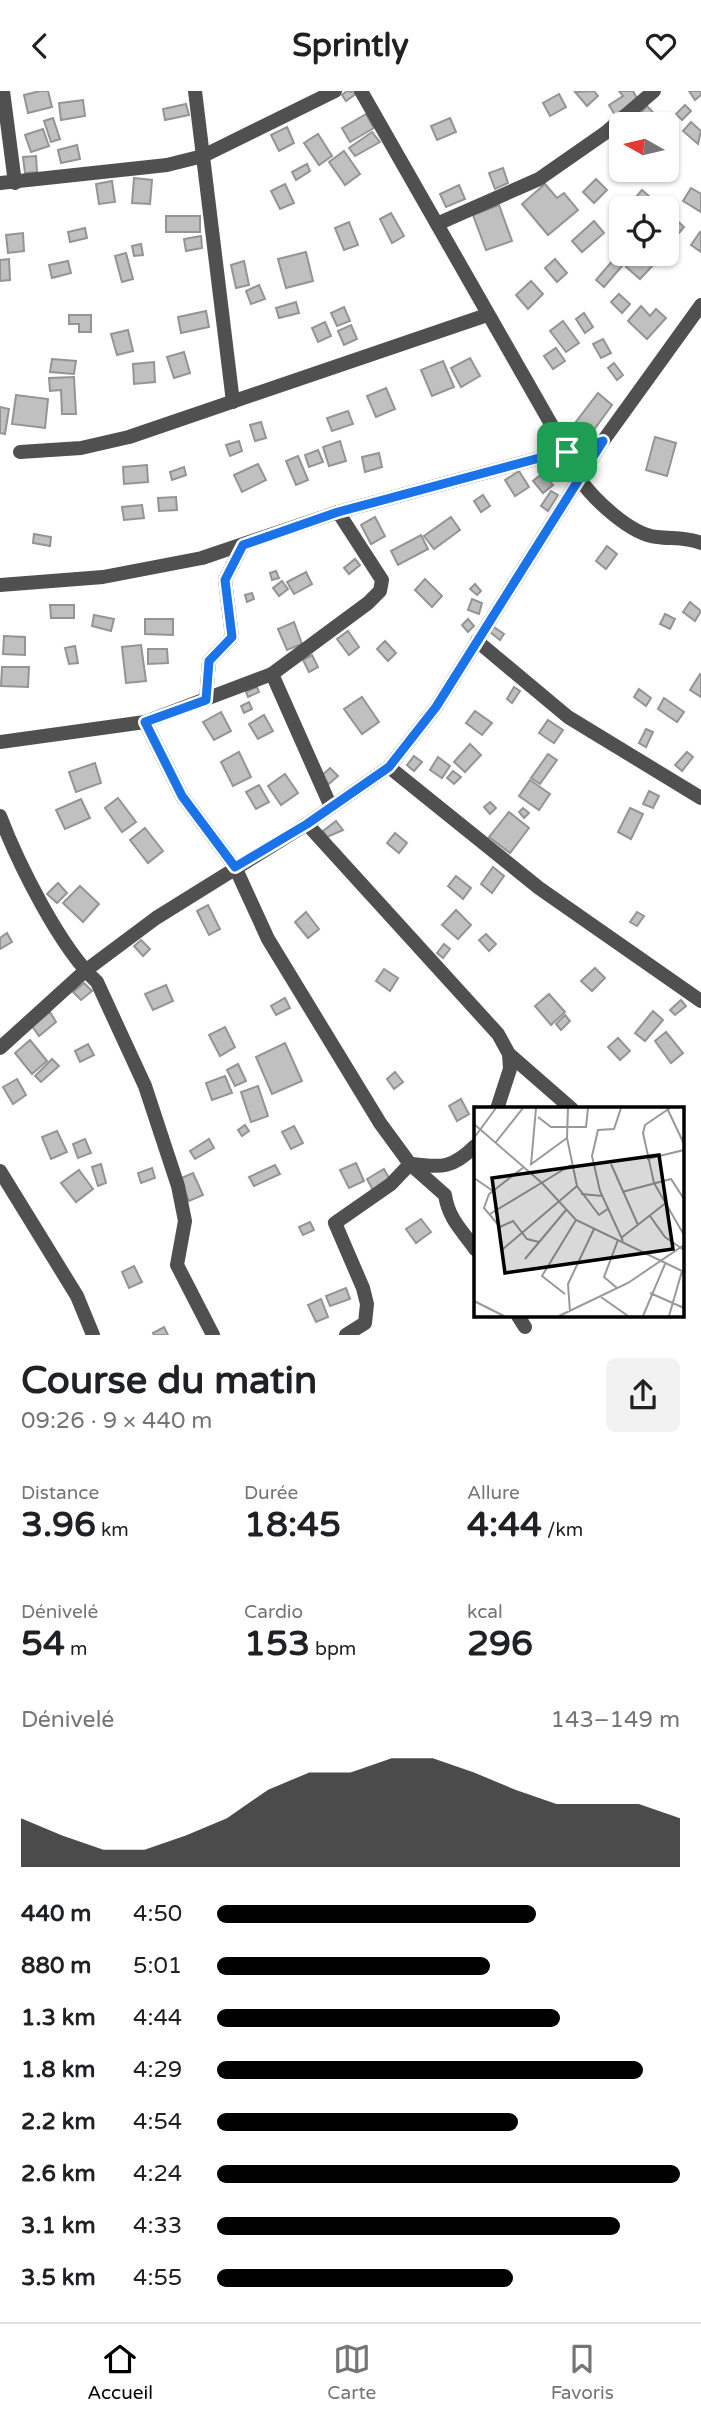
<!DOCTYPE html>
<html lang="fr">
<meta charset="utf-8">
<style>
:root{--surface:#fff;--page:#f2f2f2;--text:#202124;--muted:#757577;--line:#e0e0e0;--accent:#000}
body{margin:0;font-family:"Varela Round",sans-serif;background:var(--page);color:var(--text);height:100vh;display:flex;flex-direction:column;font-size:26px;white-space:nowrap}
*{box-sizing:border-box;margin:0}
p{font-size:23px;color:var(--muted)}
.icon{flex:none;width:38px;height:38px;fill:none;stroke:currentColor;stroke-width:2;stroke-linecap:round;stroke-linejoin:round}
.map{position:relative;height:1244px;overflow:hidden}
.panel{display:flex;flex-direction:column;background:var(--surface);flex:1}
.panel>*{flex:none}
.needle{width:46px;rotate:278deg}
.buttons{position:absolute;left:609px;top:21px;display:grid;gap:14px}
.buttons a{display:grid;place-items:center;width:70px;height:70px;border-radius:10px;background:var(--surface);box-shadow:0 2px 5px #0004;font-size:35px}
.pin{position:absolute;display:grid;place-items:center;width:60px;height:60px;color:#fff;margin:-30px;border-radius:14px;box-shadow:0 4px 10px #0006}
.round{display:grid;place-items:center;flex:none;width:74px;height:74px;border-radius:10px;background:var(--page)}
.head{display:flex;align-items:center;justify-content:space-between;height:119px;padding:0 21px}
h1{font-size:38px;font-weight:700;line-height:52px}
.metrics{display:grid;grid-template-columns:repeat(3,1fr);gap:10px;height:119px;padding:7px 21px}
.metrics div{display:grid;align-content:center}
.metrics b{font-size:35px;font-weight:700}
.metrics small{font-size:19px;font-weight:400}
.metrics p{font-size:19px}
.chart{height:196px;padding:14px 21px}
.chart p{display:flex;justify-content:space-between}
.chart svg{width:100%;height:126px;margin-top:7px;fill:var(--accent);opacity:.7}
ul{padding:0 21px;list-style:none;font-size:23px}
li{display:grid;grid-template-columns:112px 84px 1fr;align-items:center;height:52px}
li i{height:18px;border-radius:9px;background:var(--accent)}
header{display:flex;justify-content:space-between;align-items:center;height:91px;padding:0 21px;background:var(--surface);font-size:32px;font-weight:700}
.menu{display:flex;justify-content:space-around;align-items:center;height:98px;border-top:2px solid var(--line);background:var(--surface);font-size:19px;color:var(--muted)}
.menu a{display:grid;justify-items:center;gap:4px}
.menu .current{color:var(--accent)}
.map>svg:first-child{display:block}
</style>
<header><svg class="icon" aria-label="back" viewBox="0 0 24 24"><path d="M15 5l-7 7 7 7"/></svg>Sprintly<svg class="icon" aria-label="heart" viewBox="0 0 24 24"><path d="M12 20l-8-8c-3-5 5-10 8-4 3-6 11-1 8 4z"/></svg></header>
<div class="map">
<svg width="701" height="1244" viewBox="0 0 701 1244">
<rect width="100%" height="100%" fill="#fff"/>
<g fill="#c0c0c0" stroke="#949494" stroke-width="2">
<path d="M40,0H48L52,16L28,22L24,4Z"/>
<path d="M347,0L357,2L346,10L342,4Z"/>
<path d="M594,0L598,5L587,15L575,1Z"/>
<path d="M619,0H633L638,9L615,24L609,14L623,5Z"/>
<path d="M689,0H701V4L695,9Z"/>
<path d="M559,3L566,16L550,25L543,12Z"/>
<path d="M83,9L85,25L61,29L59,12Z"/>
<path d="M186,13L189,24L165,29L163,18Z"/>
<path d="M685,14L691,20L682,29L676,23Z"/>
<path d="M647,15L664,33H636L633,30Z"/>
<path d="M366,23L374,37L350,51L342,37Z"/>
<path d="M53,27L60,48L51,51L44,30Z"/>
<path d="M450,27L456,41L437,49L431,35Z"/>
<path d="M691,31L701,40L698,53L683,40Z"/>
<path d="M287,36L294,52L279,60L271,44Z"/>
<path d="M667,36L675,44L667,51Z"/>
<path d="M43,38L49,55L31,61L25,44Z"/>
<path d="M372,41L380,51L355,65L349,57Z"/>
<path d="M318,43L332,65L319,74L304,52Z"/>
<path d="M77,54L80,68L61,72L58,59Z"/>
<path d="M344,60L360,83L345,94L329,71Z"/>
<path d="M36,65L37,81L25,82L23,66Z"/>
<path d="M307,73L310,80L296,89L292,81Z"/>
<path d="M503,77L508,92L495,98L489,82Z"/>
<path d="M633,79H647L650,81L644,88Z"/>
<path d="M134,87L152,89L150,113L132,112Z"/>
<path d="M596,88L607,99L594,112L583,101Z"/>
<path d="M112,90L115,111L99,113L96,93Z"/>
<path d="M285,93L294,112L280,118L271,100Z"/>
<path d="M545,93L557,107L564,102L578,119L548,144L522,113Z"/>
<path d="M459,94L465,108L446,116L440,103Z"/>
<path d="M691,97L701,103V121L683,110Z"/>
<path d="M642,99L656,111L651,117H631L628,115Z"/>
<path d="M499,114L512,150L486,159L473,124Z"/>
<path d="M391,122L404,145L392,152L380,128Z"/>
<path d="M671,124L684,136L667,156V129Z"/>
<rect x="166" y="125" width="34" height="16"/>
<path d="M594,130L604,142L582,161L572,150Z"/>
<path d="M349,131L358,154L344,159L335,137Z"/>
<path d="M85,137L87,147L70,151L68,141Z"/>
<path d="M700,141L701,142V161L691,154Z"/>
<path d="M23,142L24,160L8,162L6,144Z"/>
<path d="M201,145L202,157L186,160L184,148Z"/>
<path d="M141,153L143,164L134,165L132,155Z"/>
<path d="M306,161L313,190L286,197L278,168Z"/>
<path d="M126,162L133,188L122,191L115,165Z"/>
<path d="M637,163H645L655,172L640,188L626,176Z"/>
<path d="M9,168L10,189L0,190V169Z"/>
<path d="M555,168L567,182L557,191L545,177Z"/>
<path d="M614,168L622,175L604,196L596,189Z"/>
<path d="M68,170L71,182L52,187L49,174Z"/>
<path d="M244,170L249,194L236,197L231,174Z"/>
<path d="M531,190L543,203L528,218L516,204Z"/>
<path d="M259,194L265,208L251,213L246,200Z"/>
<path d="M619,203L630,213L622,222L611,211Z"/>
<path d="M296,211L299,222L279,227L276,217Z"/>
<path d="M641,215L650,225L656,218L666,227L647,248L628,230Z"/>
<path d="M344,216L350,230L337,235L331,222Z"/>
<path d="M206,220L209,236L181,242L178,226Z"/>
<path d="M584,222L593,236L585,242L576,228Z"/>
<path d="M69,224H91V241H79V233H69Z"/>
<path d="M563,230L579,252L566,261L550,240Z"/>
<path d="M325,231L331,245L318,251L312,237Z"/>
<path d="M351,234L357,248L344,254L338,240Z"/>
<path d="M128,239L133,260L117,264L111,243Z"/>
<path d="M603,248L611,262L601,267L593,253Z"/>
<path d="M556,257L565,270L553,278L544,265Z"/>
<path d="M184,261L190,282L174,287L167,266Z"/>
<path d="M470,267L480,285L461,296L451,277Z"/>
<path d="M52,268L76,270L74,283L50,281Z"/>
<path d="M443,270L454,296L432,305L421,279Z"/>
<path d="M154,271L155,291L134,293L133,273Z"/>
<path d="M614,272L623,284L617,289L608,277Z"/>
<path d="M74,286L76,323H62L61,299L50,300L49,287Z"/>
<path d="M386,297L395,318L376,326L367,305Z"/>
<path d="M598,302L612,314L588,347L572,336Z"/>
<path d="M16,304L48,308L45,337L12,333Z"/>
<path d="M0,316L9,318L5,343L0,342Z"/>
<path d="M348,320L353,333L332,340L327,327Z"/>
<path d="M261,331L266,347L255,350L250,334Z"/>
<path d="M655,346L676,352L667,385L646,379Z"/>
<path d="M239,350L242,360L230,365L226,354Z"/>
<path d="M340,350L346,370L329,375L323,356Z"/>
<path d="M318,359L323,371L309,376L305,364Z"/>
<path d="M379,362L382,376L365,381L362,366Z"/>
<path d="M298,365L308,389L296,394L286,370Z"/>
<path d="M258,373L266,389L242,401L234,384Z"/>
<path d="M147,374L148,391L124,393L123,376Z"/>
<path d="M184,376L186,384L172,389L170,381Z"/>
<path d="M519,380L529,396L515,405L505,389Z"/>
<path d="M543,382L553,394L543,402L533,390Z"/>
<path d="M551,400L558,404L548,420L541,415Z"/>
<path d="M483,404L490,415L481,421L474,410Z"/>
<path d="M176,406L177,419L159,420L158,407Z"/>
<path d="M142,414L144,427L124,429L122,416Z"/>
<path d="M375,426L385,445L371,453L361,434Z"/>
<path d="M451,426L460,439L434,458L424,445Z"/>
<path d="M34,443L51,446L50,455L33,452Z"/>
<path d="M421,444L428,458L398,474L391,460Z"/>
<path d="M607,455L617,463L606,478L596,470Z"/>
<path d="M355,468L360,474L349,483L344,477Z"/>
<path d="M276,480L279,487L272,489L270,482Z"/>
<path d="M306,481L312,493L294,503L287,491Z"/>
<path d="M425,488L442,505L432,516L415,499Z"/>
<path d="M282,490L288,498L279,505L273,497Z"/>
<path d="M475,493L481,500L477,504L470,498Z"/>
<path d="M252,502L254,508L247,511L245,504Z"/>
<path d="M472,508L482,512L479,523L468,519Z"/>
<path d="M690,511L701,520L695,530L683,521Z"/>
<path d="M50,514H74V527H51Z"/>
<path d="M665,523L675,528L670,538L660,533Z"/>
<path d="M94,524L114,528L111,540L92,535Z"/>
<path d="M145,528H173V544L145,543Z"/>
<path d="M468,528L474,535L468,541L462,534Z"/>
<path d="M294,531L302,553L287,559L278,538Z"/>
<path d="M494,536L504,543L500,549L490,541Z"/>
<path d="M348,540L359,556L349,564L337,548Z"/>
<path d="M4,545L25,546V564L3,563Z"/>
<path d="M385,550L396,562L388,570L377,558Z"/>
<path d="M141,554L146,590L126,592L122,556Z"/>
<path d="M75,555L78,572L69,573L65,557Z"/>
<path d="M148,558H167L168,572L148,573Z"/>
<path d="M312,564L318,576L309,581L303,569Z"/>
<path d="M2,576H29L28,596L1,595Z"/>
<path d="M700,583L701,584V606L690,599Z"/>
<path d="M257,596L259,601L248,606L246,601Z"/>
<path d="M514,596L520,600L512,612L507,608Z"/>
<path d="M639,598L651,607L646,615L634,606Z"/>
<path d="M362,606L379,631L362,643L344,618Z"/>
<path d="M664,607L684,621L677,631L658,618Z"/>
<path d="M249,611L252,618L244,622L241,615Z"/>
<path d="M475,620L492,632L482,644L466,632Z"/>
<path d="M221,621L231,640L214,649L203,631Z"/>
<path d="M264,624L273,640L258,648L249,633Z"/>
<path d="M548,629L563,639L554,652L539,642Z"/>
<path d="M646,638L653,641L646,656L639,652Z"/>
<path d="M470,653L481,664L465,681L454,671Z"/>
<path d="M239,661L251,686L233,695L221,671Z"/>
<path d="M687,661L693,666L682,680L675,674Z"/>
<path d="M548,663L557,669L540,693L531,687Z"/>
<path d="M414,665L422,671L414,680L407,674Z"/>
<path d="M438,666L450,675L442,687L430,679Z"/>
<path d="M95,672L101,692L76,701L69,681Z"/>
<path d="M330,677L338,685L329,693L321,685Z"/>
<path d="M453,680L461,686L454,693L447,687Z"/>
<path d="M285,683L298,702L281,714L268,695Z"/>
<path d="M530,689L550,703L539,719L519,705Z"/>
<path d="M259,694L269,711L256,718L246,701Z"/>
<path d="M649,700L659,705L653,717L643,713Z"/>
<path d="M118,707L136,731L122,741L105,717Z"/>
<path d="M81,708L90,727L65,738L56,719Z"/>
<path d="M490,711L496,717L490,723L484,716Z"/>
<path d="M523,717L529,722L524,727L519,721Z"/>
<path d="M630,717L643,723L631,748L618,741Z"/>
<path d="M509,721L529,737L510,762L489,746Z"/>
<path d="M336,730L343,739L327,746L323,740Z"/>
<path d="M145,737L163,760L148,772L130,749Z"/>
<path d="M395,742L407,752L399,762L387,752Z"/>
<path d="M493,776L504,785L492,802L481,793Z"/>
<path d="M456,785L471,797L463,808L448,795Z"/>
<path d="M58,792L67,802L57,812L47,803Z"/>
<path d="M80,795L99,813L83,831L63,812Z"/>
<path d="M208,814L220,838L209,844L197,820Z"/>
<path d="M456,819L471,834L458,848L442,834Z"/>
<path d="M306,821L319,838L308,847L295,831Z"/>
<path d="M637,821L644,825L637,835L630,831Z"/>
<path d="M7,842L12,851L0,858V847Z"/>
<path d="M486,843L496,853L489,860L479,849Z"/>
<path d="M141,849L150,858L143,865L134,855Z"/>
<path d="M444,853L450,858L443,867L437,862Z"/>
<path d="M595,877L605,887L592,900L581,890Z"/>
<path d="M384,878L398,887L390,900L376,890Z"/>
<path d="M84,892L92,900L81,909L73,901Z"/>
<path d="M166,894L173,910L153,919L145,903Z"/>
<path d="M549,903L565,921L551,934L535,915Z"/>
<path d="M285,907L290,917L276,924L271,915Z"/>
<path d="M681,909L686,915L675,924L670,919Z"/>
<path d="M653,920L663,929L645,950L635,942Z"/>
<path d="M50,921L56,931L39,945L32,935Z"/>
<path d="M565,924L570,930L561,939L556,933Z"/>
<path d="M225,936L235,956L220,965L209,944Z"/>
<path d="M666,941L683,962L671,972L655,950Z"/>
<path d="M618,947L630,960L620,969L608,956Z"/>
<path d="M30,949L47,970L32,983L15,962Z"/>
<path d="M285,952L302,990L272,1003L256,966Z"/>
<path d="M88,953L94,964L80,971L75,960Z"/>
<path d="M52,968L59,975L41,991L35,985Z"/>
<path d="M238,973L246,990L235,995L227,979Z"/>
<path d="M395,981L403,991L394,998L387,988Z"/>
<path d="M225,985L232,1002L212,1009L206,992Z"/>
<path d="M17,988L26,1004L13,1013L3,996Z"/>
<path d="M258,995L268,1025L251,1031L241,1001Z"/>
<path d="M461,1008L469,1023L457,1030L449,1015Z"/>
<path d="M245,1034L249,1040L242,1045L238,1039Z"/>
<path d="M294,1035L303,1052L291,1058L282,1041Z"/>
<path d="M57,1040L67,1061L51,1068L42,1046Z"/>
<path d="M85,1048L91,1062L78,1067L73,1053Z"/>
<path d="M209,1048L214,1057L195,1068L190,1060Z"/>
<path d="M356,1072L364,1090L349,1097L340,1079Z"/>
<path d="M101,1073L106,1092L98,1095L92,1076Z"/>
<path d="M275,1074L280,1083L254,1095L249,1086Z"/>
<path d="M152,1077L155,1087L141,1092L138,1082Z"/>
<path d="M384,1078L390,1089L373,1099L367,1088Z"/>
<path d="M79,1079L93,1098L76,1111L61,1092Z"/>
<path d="M193,1082L203,1104L189,1110L179,1088Z"/>
<path d="M421,1128L431,1141L416,1152L406,1138Z"/>
<path d="M310,1131L314,1139L303,1144L299,1136Z"/>
<path d="M134,1175L142,1191L129,1197L122,1181Z"/>
<path d="M346,1197L350,1208L330,1215L326,1205Z"/>
<path d="M321,1208L328,1226L316,1231L308,1214Z"/>
<path d="M164,1236L168,1244H154L153,1242Z"/>
</g>
<g fill="none" stroke-linecap="round" stroke-linejoin="round">
<g stroke="#505050" stroke-width="14">
<path d="M3,0L15,92"/>
<path d="M195,0L233,311"/>
<path d="M361,0L567,361"/>
<path d="M0,92L167,74L203,65L335,0"/>
<path d="M437,133L539,88L605,42L654,0"/>
<path d="M20,361L81,357L129,346L487,224"/>
<path d="M579,387C593,408 631,444 657,446C673,448 685,446 701,452"/>
<path d="M0,494L103,486L202,467L338,421L603,350"/>
<path d="M477,550L568,626L701,707"/>
<path d="M272,583L331,716"/>
<path d="M206,609L209,570L232,546L225,489L243,454"/>
<path d="M145,631L182,705L235,776L268,848L380,1032L410,1073L445,1104C449,1129 462,1139 475,1158"/>
<path d="M0,651L145,631L272,583L368,512L380,500L382,489L338,421"/>
<path d="M389,676L539,797L701,910"/>
<path d="M0,725C18,772 60,857 97,891L145,995L178,1095L185,1130L177,1174L213,1244"/>
<path d="M307,733L498,943L509,963L572,1018"/>
<path d="M0,957L85,880L156,827L307,733L389,676L436,616L603,350L701,214"/>
<path d="M497,1018L510,978L509,963"/>
<path d="M412,1073C442,1077 453,1077 475,1055"/>
<path d="M0,1080L77,1205L93,1244"/>
<path d="M518,1225L525,1236"/>
<path d="M346,1244L365,1232L367,1213L363,1197L335,1132L391,1093L410,1073"/>
</g>
</g>
<g fill="none" stroke-linecap="round" stroke-linejoin="round">
<defs>
<path id="route" d="M603,350L436,616L389,676L307,733L235,776L182,705L145,631L206,609L209,570L232,546L225,489L243,454L338,421Z"/>
</defs>
<use href="#route" stroke="#fff" stroke-width="14"/>
<use href="#route" stroke="#1a73e8" stroke-width="9"/>
</g>
<g transform="translate(474 1016)">
<rect width="210" height="210" fill="#fff"/>
<path fill="none" stroke="#999" stroke-width="2" d="M94,1L93,31L103,79L125,108L135,101M147,1L140,22L124,23L118,49L126,84L149,134M193,1L210,37M196,1L171,18L169,26L180,76L210,128M64,10L77,20H112L114,1M0,17L68,76L102,113L210,165M0,31L22,1M22,35L49,1M173,52L210,43M137,57L164,118M56,58L93,31M57,58L62,1M50,60L15,87L10,101L26,120L39,114L53,132L65,135M0,71L19,84M148,85L197,72L210,92M107,87L129,89M16,107L97,58M176,109L191,130L210,143M147,131L193,95M29,142L103,79M51,152L92,103M143,181L130,170L144,133M176,186L210,201M91,187L68,169L102,113M127,190L154,209M0,194L30,209M96,205L94,177L120,122M85,209L154,176L210,138M169,209L191,157M195,209L208,164"/>
<path fill="#000" fill-opacity="0.15" stroke="#000" stroke-width="3.5" d="M185,48L199,142L31,166L18,71Z"/>
<rect width="210" height="210" fill="none" stroke="#000" stroke-width="3.5"/>
</g>
</svg>
<div class="buttons">
<a><svg class="needle" viewBox="-14 -14 28 28"><path d="M0-13l5 13h-10z" fill="#e53935"/><path d="M0 13l5-13h-10z" fill="#757577"/></svg></a>
<a><svg class="icon" aria-label="locate" viewBox="0 0 24 24"><circle cx="12" cy="12" r="6"/><path d="M12 2v4M12 18v4M2 12h4M18 12h4"/></svg></a>
</div>
<div class="pin" style="left:567px;top:361px;background:#1e9e55"><svg class="icon" aria-label="arrive" viewBox="0 0 24 24"><path d="M6 21V4h12l-3 4 3 4H6"/></svg></div>
</div>
<section class="panel">
<div class="head"><div><h1>Course du matin</h1><p>09:26 · 9 × 440 m</p></div><a class="round"><svg class="icon" aria-label="share" viewBox="0 0 24 24"><path d="M12 15V3M7 8l5-5 5 5M5 13v7h14v-7"/></svg></a></div>
<div class="metrics">
<div><p>Distance</p><b>3.96<small> km</small></b></div>
<div><p>Durée</p><b>18:45</b></div>
<div><p>Allure</p><b>4:44<small> /km</small></b></div>
</div>
<div class="metrics">
<div><p>Dénivelé</p><b>54<small> m</small></b></div>
<div><p>Cardio</p><b>153<small> bpm</small></b></div>
<div><p>kcal</p><b>296</b></div>
</div>
<div class="chart"><p><span>Dénivelé</span>143–149 m</p>
<svg viewBox="0 0 160 44" preserveAspectRatio="none"><path d="M0 44V27L10 33L20 38L30 38L40 33L50 27L60 17L70 11L80 11L90 6L100 6L110 11L120 17L130 22L140 22L150 22L160 27V44z"/></svg>
</div>
<ul>
<li><b>440 m</b>4:50<i style="width:69%"></i></li>
<li><b>880 m</b>5:01<i style="width:59%"></i></li>
<li><b>1.3 km</b>4:44<i style="width:74%"></i></li>
<li><b>1.8 km</b>4:29<i style="width:92%"></i></li>
<li><b>2.2 km</b>4:54<i style="width:65%"></i></li>
<li><b>2.6 km</b>4:24<i style="width:100%"></i></li>
<li><b>3.1 km</b>4:33<i style="width:87%"></i></li>
<li><b>3.5 km</b>4:55<i style="width:64%"></i></li>
</ul>
</section>
<nav class="menu">
<a class="current"><svg class="icon" aria-label="home" viewBox="0 0 24 24"><path d="M3 11l9-7 9 7M6 9v11h12V9"/></svg>Accueil</a>
<a><svg class="icon" aria-label="map" viewBox="0 0 24 24"><path d="M3 6l6-2 6 2 6-2v14l-6 2-6-2-6 2zM9 4v14M15 6v14"/></svg>Carte</a>
<a><svg class="icon" aria-label="saved" viewBox="0 0 24 24"><path d="M7 4h10v16l-5-4-5 4z"/></svg>Favoris</a>
</nav>
